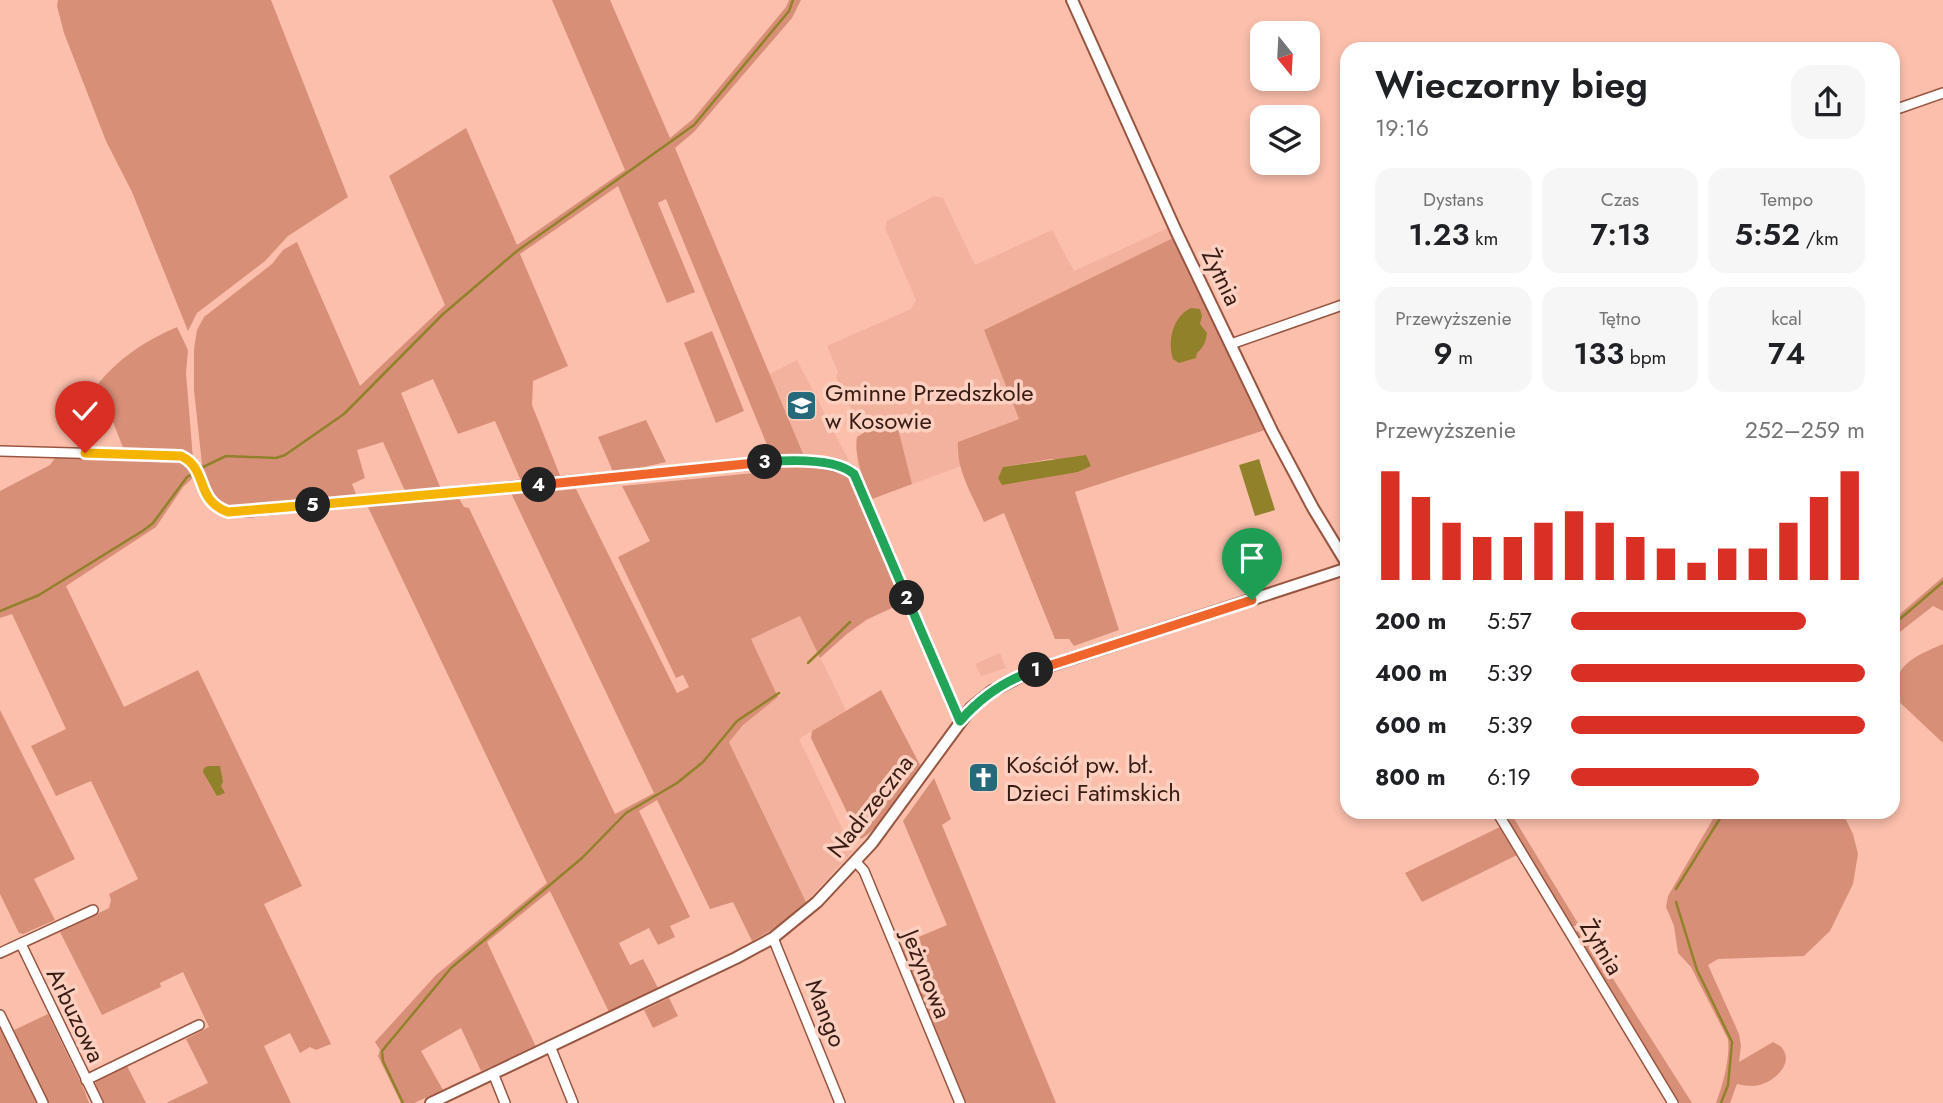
<!DOCTYPE html>
<html lang="pl">
<meta charset="utf-8">
<style>
:root{--surface:#fff;--page:#f6f6f6;--text:#202124;--muted:#757577;--accent:#d93025}
body{margin:0;font-family:Jost,sans-serif;background:var(--page);color:var(--text);height:100vh;display:flex;flex-direction:column;font-size:26px;white-space:nowrap}
*{box-sizing:border-box;margin:0}
p{font-size:23px;color:var(--muted)}
.icon{flex:none;width:38px;height:38px;fill:none;stroke:currentColor;stroke-width:2;stroke-linecap:round;stroke-linejoin:round}
.map{position:relative;flex:1;overflow:hidden}
.sheet{position:absolute;left:1340px;top:42px;width:560px;height:777px;display:flex;flex-direction:column;background:var(--surface);border-radius:21px;box-shadow:0 4px 10px #0003}
.sheet>*{flex:none}
.needle{width:46px;rotate:162deg}
.tools{position:absolute;left:1250px;top:21px;display:grid;gap:14px}
.tools a{display:grid;place-items:center;width:70px;height:70px;border-radius:14px;background:var(--surface);box-shadow:0 4px 10px #0003;font-size:35px}
.pin{position:absolute;display:grid;place-items:center;width:60px;height:60px;color:#fff;margin:-72px -30px;border-radius:50% 50% 50% 0;rotate:-45deg;box-shadow:0 0 7px #0007}
.pin .icon{rotate:45deg}
.km{position:absolute;width:35px;height:35px;margin:-18px;border-radius:50%;background:#222;color:#fff;font-size:19px;line-height:35px;text-align:center}
.round{display:grid;place-items:center;flex:none;width:74px;height:74px;border-radius:21px;background:var(--page)}
.headline{display:flex;align-items:center;justify-content:space-between;height:119px;padding:0 35px}
h1{font-size:38px;font-weight:600;line-height:52px}
.stats{display:grid;grid-template-columns:repeat(3,1fr);gap:10px;height:119px;padding:7px 35px}
.stats div{display:grid;align-content:center;border-radius:18px;background:var(--page);text-align:center}
.stats b{font-size:30px;font-weight:600}
.stats small{font-size:19px;font-weight:400}
.stats p{font-size:19px}
.chart{height:196px;padding:14px 35px}
.chart p{display:flex;justify-content:space-between}
.chart svg{width:100%;height:126px;margin-top:7px;stroke:var(--accent);stroke-width:6}
ul{padding:0 35px;list-style:none;font-size:23px}
li{display:grid;grid-template-columns:112px 84px 1fr;align-items:center;height:52px}
li i{height:18px;border-radius:9px;background:var(--accent)}
.map>svg:first-child{display:block}
</style>
<div class="map">
<svg width="1943" height="1103" viewBox="0 0 1943 1103">
<rect width="100%" height="100%" fill="#fbbfac"/>
<g fill="#f3b29d">
<path d="M934,196L943,198L975,265L1052,230L1074,271L1170,227L1175,237L984,330L1019,419L958,442L957,453L961,466L872,499L858,465L856,446L857,437L865,432L860,427L836,377L838,372L827,346L911,309L916,300L885,228L887,221Z"/>
<path d="M797,360L849,461L804,456L770,374Z"/>
<path d="M800,616L846,710L799,739L853,851L806,902L729,741L743,725L778,697L751,639Z"/>
<path d="M1000,653L1006,668L981,676L975,664Z"/>
</g>
<g fill="#d88f78" fill-rule="evenodd">
<path d="M58,0H271L348,197L288,236L265,261L197,313L188,331L132,192L106,141L64,33L57,6Z"/>
<path d="M552,0H610L670,138L693,119L786,7L789,0H801L792,18L694,132L675,148L804,456L772,457L666,199L658,203L695,292L667,303L618,186L520,254L568,366L533,381L532,405L561,478L521,481L495,421L458,434L433,379L401,393L441,489L405,491L383,442L357,450L365,478L352,484L358,499L224,508L209,493L199,465L202,464L194,390V349L197,330L204,317L272,264L283,250L297,242L360,386L445,305L389,176L466,128L517,245L625,170Z"/>
<path d="M1175,237L1265,430L1075,492L1119,630L1074,646L1069,639H1055L1004,513L984,522C974,498 955,469 958,442L1019,419L984,330ZM1051,459L1091,465L1078,472L998,478L1004,467Z"/>
<path d="M177,327L188,350L186,373L193,459L182,450H124L98,384C120,357 145,341 177,327Z"/>
<path d="M712,331L744,411L716,423L684,343Z"/>
<path d="M646,420L666,462L614,474L598,437Z"/>
<path d="M883,421H896L912,484L872,499C864,479 854,459 857,437Z"/>
<path d="M57,455L176,458L189,465L195,476L183,487L156,527L66,586L124,707L198,670L302,886L264,904L331,1044L316,1050L310,1047L300,1053L290,1033L264,1046L291,1103H166L208,1083L186,1039L209,1027L183,972L160,983L161,987L102,1015L60,932L109,908L111,900L109,894L138,879L91,781L56,796L31,746L66,729L12,614L0,618V491L50,465Z"/>
<path d="M775,465C799,465 836,461 853,479L905,602L866,620L847,634L820,658L800,616L751,639L778,697L743,725L729,742L806,902L780,925L752,941L733,902L710,909L657,800L639,811L690,917L670,926L675,937L658,945L649,928L619,943L630,965L643,959L658,988L609,1012L550,891L487,942L536,1047L481,1071L461,1028L421,1051L443,1090L414,1103H401L378,1056L380,1050L375,1042L436,975L547,883L367,505L458,497L464,507L469,508L615,814L654,793L510,491L534,490L536,493L576,489L677,693L689,687L683,675L676,678L618,557L650,541L622,486L775,471Z"/>
<path d="M1943,577V611L1933,606L1896,635C1900,644 1896,654 1894,664V619Z"/>
<path d="M1943,644V743L1894,697C1894,663 1916,656 1943,644Z"/>
<path d="M881,690L920,765C907,783 878,833 860,839L811,738L812,731Z"/>
<path d="M0,710L75,859L34,879L55,920L23,934L19,933L0,894Z"/>
<path d="M934,778L951,819L942,825L1056,1103H964L900,945L947,925L903,821Z"/>
<path d="M1501,812H1510L1579,925L1570,927Z"/>
<path d="M1717,812H1842L1853,834L1858,854L1853,884L1830,931L1804,956L1718,959L1708,965L1739,1034L1741,1046L1739,1062L1773,1042C1776,1044 1780,1045 1782,1048C1796,1065 1769,1086 1754,1086C1748,1086 1742,1085 1737,1084L1730,1103H1716C1723,1084 1730,1060 1728,1039L1691,967L1678,953L1674,926L1666,907L1668,896Z"/>
<path d="M1500,827L1517,855L1422,902L1405,873Z"/>
<path d="M1582,930L1692,1103H1679L1573,932Z"/>
<path d="M669,998L678,1016L653,1028L644,1010Z"/>
<path d="M48,1014L83,1087L89,1103H48L12,1031Z"/>
<path d="M0,1023L40,1103H0Z"/>
<path d="M127,1066L146,1103H102L94,1088L96,1081Z"/>
</g>
<g fill="#91812a">
<path d="M1191,308L1200,309L1202,316L1200,324L1207,333C1206,342 1203,348 1197,353L1196,358L1179,363L1173,359C1167,341 1173,316 1191,308Z"/>
<path d="M1086,455L1091,466L1078,472L1002,485L998,478L1003,467Z"/>
<path d="M1259,459L1275,510L1255,516L1239,465Z"/>
<path d="M208,766H220L223,782L221,786L225,793L217,796L203,772L204,768Z"/>
</g>
<g fill="none" stroke-linecap="round" stroke-linejoin="round">
<g stroke="#91812a" stroke-width="2.5">
<path d="M201,468L226,456L276,458L285,455L344,414L442,315L517,251L694,125L789,11L793,0"/>
<path d="M0,611L39,595L144,530L153,523L187,477L194,473"/>
<path d="M1894,624L1943,582"/>
<path d="M808,663L850,622"/>
<path d="M1676,889L1724,812"/>
<path d="M1676,902L1697,970L1732,1042L1728,1085L1721,1103"/>
<path d="M403,1103L383,1061L382,1051L451,968L582,858L626,813L677,783L703,762L737,721L779,693"/>
</g>
<defs>
<g id="minor">
<path d="M1894,110L1943,93"/>
<path d="M1231,344L1348,303"/>
<path d="M0,451L181,456C206,468 198,503 225,510C237,514 252,511 265,510L789,460H806L844,468L850,470L856,478L960,721"/>
<path d="M1497,812L1673,1103"/>
<path d="M856,862L864,871L960,1103"/>
<path d="M773,938L840,1103"/>
<path d="M21,944L98,1103"/>
<path d="M0,953L93,910"/>
<path d="M0,1015L43,1103"/>
<path d="M550,1046L573,1103"/>
<path d="M493,1073L505,1103"/>
<path d="M86,1080L199,1025"/>
</g>
<path id="tertiary" d="M431,1103L736,958L773,938L817,902L872,843L971,708L992,691L1025,674L1345,569L1346,564L1344,559L1313,508L1272,431L1176,231L1072,0"/>
</defs>
<use href="#minor" stroke="#985641" stroke-width="12"/>
<use href="#tertiary" stroke="#985641" stroke-width="14"/>
<use href="#minor" stroke="#fff" stroke-width="9"/>
<use href="#tertiary" stroke="#fff" stroke-width="10"/>
</g>
<g fill="none" stroke-linecap="round" stroke-linejoin="round">
<defs>
<path id="split-1" d="M1036,670L1252,600"/>
<path id="split-2" d="M907,598L960,721C981,697 1005,680 1036,670"/>
<path id="split-3" d="M765,462C789,460 835,458 854,474L907,598"/>
<path id="split-4" d="M539,485L765,462"/>
<path id="split-5" d="M313,505L539,485"/>
<path id="split-6" d="M85,453L181,456C209,469 194,500 228,512L313,505"/>
</defs>
<use href="#split-1" stroke="#fff" stroke-width="14"/>
<use href="#split-2" stroke="#fff" stroke-width="14"/>
<use href="#split-3" stroke="#fff" stroke-width="14"/>
<use href="#split-4" stroke="#fff" stroke-width="14"/>
<use href="#split-5" stroke="#fff" stroke-width="14"/>
<use href="#split-6" stroke="#fff" stroke-width="14"/>
<use href="#split-1" stroke="#f0652b" stroke-width="9"/>
<use href="#split-2" stroke="#22a559" stroke-width="9"/>
<use href="#split-3" stroke="#22a559" stroke-width="9"/>
<use href="#split-4" stroke="#f0652b" stroke-width="9"/>
<use href="#split-5" stroke="#f5b400" stroke-width="9"/>
<use href="#split-6" stroke="#f5b400" stroke-width="9"/>
</g>
<defs>
<symbol id="school-square" viewBox="-11 -11 22 22"><rect x="-9" y="-9" width="18" height="18" rx="4" fill="#26697b" stroke="#fed0c1"/><path d="M0-5L7-2L0 1L-7-2ZM-4 1L0 2.5L4 1V4Q0 6-4 4Z" fill="#fff"/></symbol>
<symbol id="church-square" viewBox="-11 -11 22 22"><rect x="-9" y="-9" width="18" height="18" rx="4" fill="#26697b" stroke="#fed0c1"/><path d="M-1.2-6h2.4v3.5h3.3v2.4h-3.3V6h-2.4V-.1h-3.3v-2.4h3.3Z" fill="#fff"/></symbol>
</defs>
<g fill-rule="evenodd">
<use href="#school-square" x="784" y="388" width="35" height="35"/>
<use href="#church-square" x="966" y="760" width="35" height="35"/>
</g>
<g text-anchor="middle" dominant-baseline="central" stroke-width="7" stroke-linejoin="round" paint-order="stroke">
<g font-size="24" fill="#381c13" stroke="#fed0c1">
<text transform="translate(1222 277) rotate(64)">Żytnia</text>
<text transform="translate(870 806) rotate(-52)">Nadrzeczna</text>
<text transform="translate(1602 947) rotate(59)">Żytnia</text>
<text transform="translate(927 974) rotate(68)">Jeżynowa</text>
<text transform="translate(826 1013) rotate(68)">Mango</text>
<text transform="translate(76 1015) rotate(64)">Arbuzowa</text>
</g>
<g font-size="24" fill="#381c13" stroke="#fed0c1" text-anchor="start">
<text x="825" y="392">Gminne Przedszkole<tspan x="825" dy="28">w Kosowie</tspan></text>
<text x="1006" y="764">Kościół pw. bł.<tspan x="1006" dy="28">Dzieci Fatimskich</tspan></text>
</g>
</g>
</svg>
<div class="tools">
<a><svg class="needle" viewBox="-14 -14 28 28"><path d="M0-13l5 13h-10z" fill="#e53935"/><path d="M0 13l5-13h-10z" fill="#757577"/></svg></a>
<a><svg class="icon" aria-label="layers" viewBox="0 0 24 24"><path d="M12 4l9 5-9 5-9-5zM3 14l9 5 9-5"/></svg></a>
</div>
<div class="pin" style="left:1252px;top:600px;background:#1e9e55"><svg class="icon" aria-label="arrive" viewBox="0 0 24 24"><path d="M6 21V4h12l-3 4 3 4H6"/></svg></div>
<div class="pin" style="left:85px;top:453px;background:#d93025"><svg class="icon" aria-label="check" viewBox="0 0 24 24"><path d="M5 12l5 5 9-10"/></svg></div>
<b class="km" style="left:1036px;top:670px">1</b>
<b class="km" style="left:907px;top:598px">2</b>
<b class="km" style="left:765px;top:462px">3</b>
<b class="km" style="left:539px;top:485px">4</b>
<b class="km" style="left:313px;top:505px">5</b>
<section class="sheet">
<div class="headline"><div><h1>Wieczorny bieg</h1><p>19:16</p></div><a class="round"><svg class="icon" aria-label="share" viewBox="0 0 24 24"><path d="M12 15V3M7 8l5-5 5 5M5 13v7h14v-7"/></svg></a></div>
<div class="stats">
<div><p>Dystans</p><b>1.23<small> km</small></b></div>
<div><p>Czas</p><b>7:13</b></div>
<div><p>Tempo</p><b>5:52<small> /km</small></b></div>
</div>
<div class="stats">
<div><p>Przewyższenie</p><b>9<small> m</small></b></div>
<div><p>Tętno</p><b>133<small> bpm</small></b></div>
<div><p>kcal</p><b>74</b></div>
</div>
<div class="chart"><p><span>Przewyższenie</span>252–259 m</p>
<svg viewBox="0 0 160 44" preserveAspectRatio="none"><path d="M5 44V6M15 44V15M25 44V24M35 44V29M45 44V29M55 44V24M65 44V20M75 44V24M85 44V29M95 44V33M105 44V38M115 44V33M125 44V33M135 44V24M145 44V15M155 44V6"/></svg>
</div>
<ul>
<li><b>200 m</b>5:57<i style="width:80%"></i></li>
<li><b>400 m</b>5:39<i style="width:100%"></i></li>
<li><b>600 m</b>5:39<i style="width:100%"></i></li>
<li><b>800 m</b>6:19<i style="width:64%"></i></li>
</ul>
</section>
</div>
